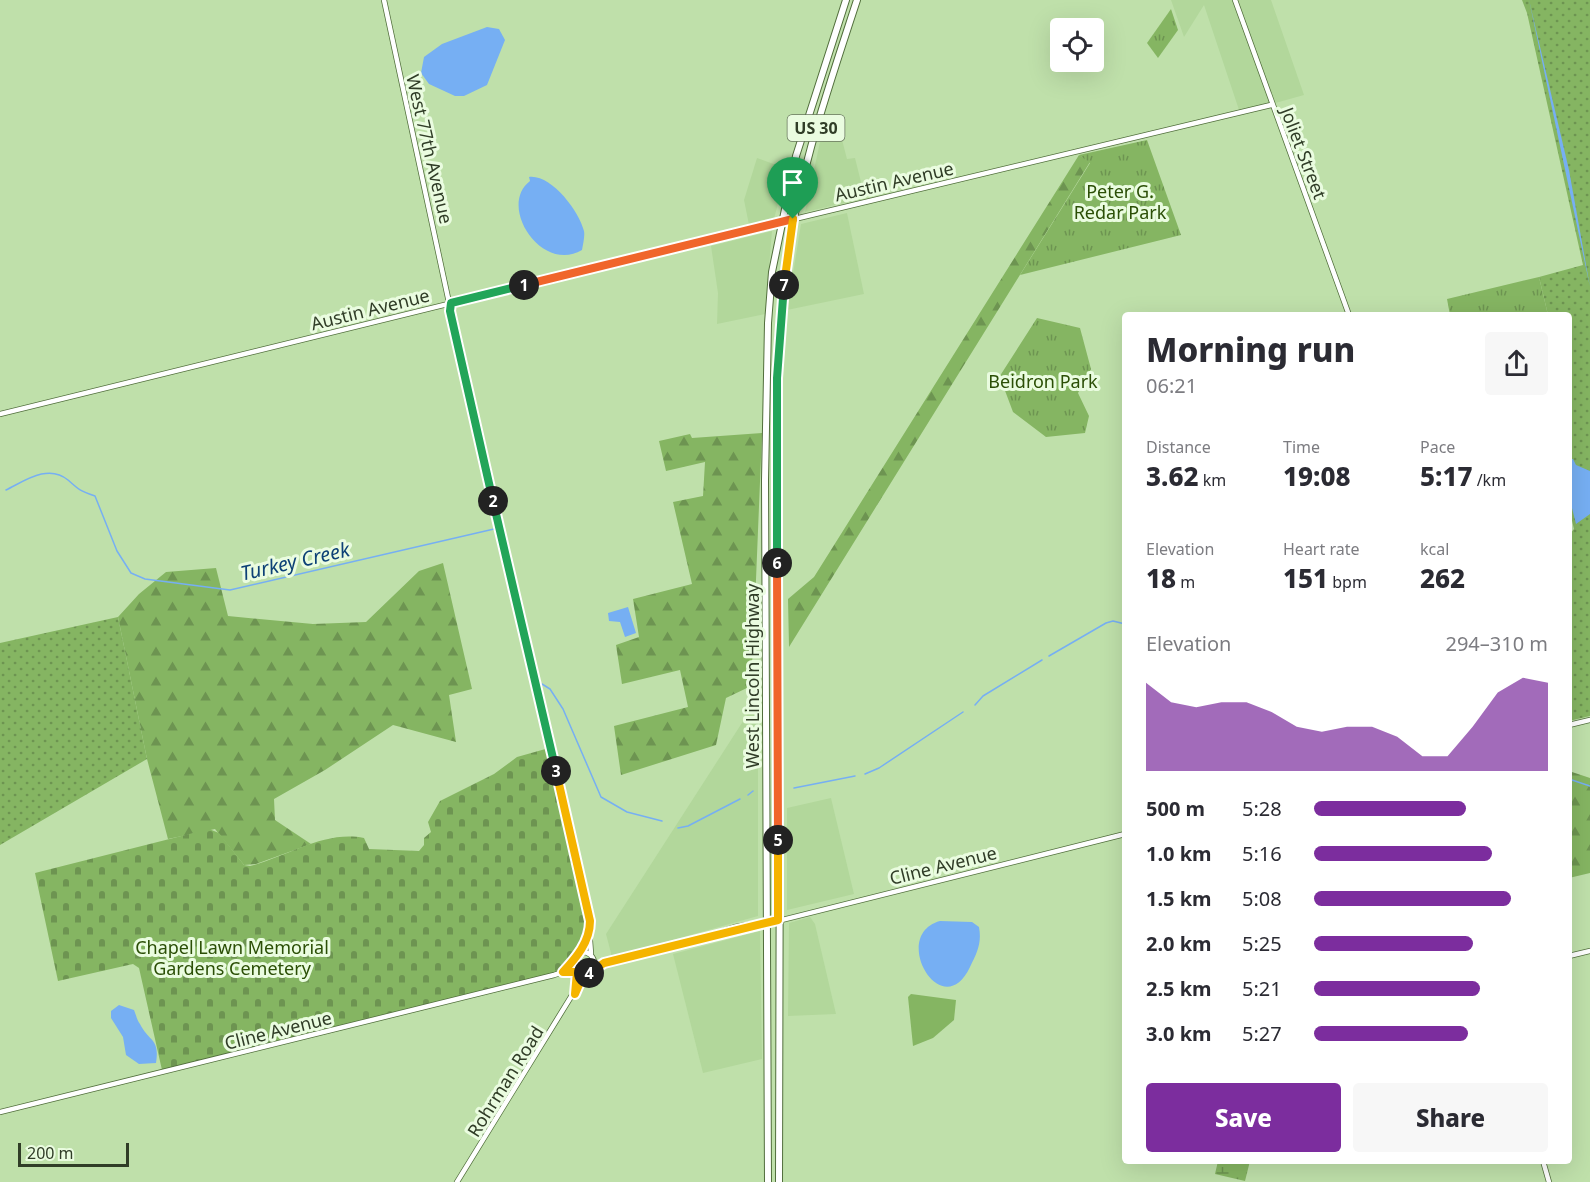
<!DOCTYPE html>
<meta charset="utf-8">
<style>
:root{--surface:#fff;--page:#f7f7f7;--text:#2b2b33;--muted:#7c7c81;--accent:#7c2d9e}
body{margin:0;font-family:"Noto Sans",sans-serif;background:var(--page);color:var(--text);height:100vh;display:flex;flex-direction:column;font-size:22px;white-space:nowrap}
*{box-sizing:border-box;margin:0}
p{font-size:20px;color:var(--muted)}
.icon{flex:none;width:33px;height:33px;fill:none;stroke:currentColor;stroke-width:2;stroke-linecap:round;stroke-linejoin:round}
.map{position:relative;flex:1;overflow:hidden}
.panel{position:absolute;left:1122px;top:312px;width:450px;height:852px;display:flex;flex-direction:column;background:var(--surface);border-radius:6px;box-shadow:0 6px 24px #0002}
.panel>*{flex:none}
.tools{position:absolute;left:1050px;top:18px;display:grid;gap:12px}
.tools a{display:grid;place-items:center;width:54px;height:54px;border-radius:6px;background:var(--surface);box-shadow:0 6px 24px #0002;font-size:30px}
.scale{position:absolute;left:18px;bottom:15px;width:111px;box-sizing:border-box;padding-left:6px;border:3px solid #303d27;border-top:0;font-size:16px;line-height:21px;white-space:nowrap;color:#303d27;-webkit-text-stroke:4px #eafce0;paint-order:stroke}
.pin{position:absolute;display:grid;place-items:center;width:51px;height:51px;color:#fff;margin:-62px -26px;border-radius:50% 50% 50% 0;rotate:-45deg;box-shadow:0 0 6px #0007}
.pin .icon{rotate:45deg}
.km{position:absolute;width:30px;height:30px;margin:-15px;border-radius:50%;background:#222;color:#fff;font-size:16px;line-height:30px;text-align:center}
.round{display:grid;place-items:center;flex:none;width:63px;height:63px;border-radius:6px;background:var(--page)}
.head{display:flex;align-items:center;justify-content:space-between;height:102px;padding:0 24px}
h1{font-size:33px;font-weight:800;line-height:45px}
.figures{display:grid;grid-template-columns:repeat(3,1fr);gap:9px;height:102px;padding:6px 24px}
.figures div{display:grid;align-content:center}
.figures b{font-size:26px;font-weight:800}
.figures small{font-size:16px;font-weight:400}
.figures p{font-size:16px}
.chart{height:168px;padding:12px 24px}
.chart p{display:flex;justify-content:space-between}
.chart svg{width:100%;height:108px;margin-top:6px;fill:var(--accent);opacity:.7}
.button{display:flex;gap:12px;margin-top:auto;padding:12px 24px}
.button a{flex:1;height:69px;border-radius:6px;background:var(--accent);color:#fff;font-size:24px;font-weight:800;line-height:69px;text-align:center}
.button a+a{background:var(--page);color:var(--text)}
ul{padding:0 24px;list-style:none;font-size:20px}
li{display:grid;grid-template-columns:96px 72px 1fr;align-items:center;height:45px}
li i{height:15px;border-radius:8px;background:var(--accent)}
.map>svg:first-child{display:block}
</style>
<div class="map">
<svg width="1590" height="1182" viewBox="0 0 1590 1182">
<defs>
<pattern id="grass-dots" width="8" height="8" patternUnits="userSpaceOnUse" patternTransform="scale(1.5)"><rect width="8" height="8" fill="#85b562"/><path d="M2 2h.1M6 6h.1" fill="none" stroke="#6d9451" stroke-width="1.8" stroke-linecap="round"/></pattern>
<pattern id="forest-firs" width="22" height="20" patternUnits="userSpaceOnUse" patternTransform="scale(1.5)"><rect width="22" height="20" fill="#85b562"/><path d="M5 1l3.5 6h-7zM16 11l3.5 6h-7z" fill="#6d9451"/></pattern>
<pattern id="wetland-marsh" width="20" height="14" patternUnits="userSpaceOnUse" patternTransform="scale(1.5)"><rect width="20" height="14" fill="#85b562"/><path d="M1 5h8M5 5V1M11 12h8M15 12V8" fill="none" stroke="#6d9451"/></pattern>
<pattern id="cemetery-stones" width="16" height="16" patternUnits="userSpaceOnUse" patternTransform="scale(1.5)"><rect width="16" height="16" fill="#85b562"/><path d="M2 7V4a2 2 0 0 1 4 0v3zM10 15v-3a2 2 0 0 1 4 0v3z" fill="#6d9451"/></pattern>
<pattern id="park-tufts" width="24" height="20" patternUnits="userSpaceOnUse" patternTransform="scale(1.5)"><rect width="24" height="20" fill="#85b562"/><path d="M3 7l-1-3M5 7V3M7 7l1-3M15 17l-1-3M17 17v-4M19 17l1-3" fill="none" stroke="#6d9451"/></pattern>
</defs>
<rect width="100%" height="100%" fill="#bfe0aa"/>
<g fill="#b2d79b">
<path d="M1171,0H1271L1304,95L1240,113L1204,5L1184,37Z"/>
<path d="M841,136L847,159L855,158L865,198L805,212L820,142Z"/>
<path d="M757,158L787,169L774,219L749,225L744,200Z"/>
<path d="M847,213L864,294L787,310L801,224Z"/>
<path d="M772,231L765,314L717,324L718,293L711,246Z"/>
<path d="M758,698V916L612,957L606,934Z"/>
<path d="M831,798L854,894L787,910V808Z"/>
<path d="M810,917L815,924L836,1014L788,1016L789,923Z"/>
<path d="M760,931L762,1059L703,1073L673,954Z"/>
</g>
<g fill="url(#grass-dots)">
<path d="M1522,0H1590V716L1569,721V535L1574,529L1569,508V315H1548L1539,277L1583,265L1527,13Z"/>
<path d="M118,617L147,759L0,845V643Z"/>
</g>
<g fill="url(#forest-firs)">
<path d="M1079,155L1090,162L789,647L788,599L814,577Z"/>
<path d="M762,433L753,653L749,687L726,698L716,745L621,775L614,726L688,707L680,670L622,684L616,645L639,637L633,599L692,584L673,502L703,496L705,462L666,471L659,441L690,434L692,438Z"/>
<path d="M443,563L472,689L449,695L456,742L393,725L325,770L274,799L275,820L311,844L256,864L244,865L215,829L168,839L147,759L118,617L139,594L166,572L216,568L228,616L313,624L366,622L419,571Z"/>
<path d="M1569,771L1590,778V873L1569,878Z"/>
</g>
<path fill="url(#wetland-marsh)" d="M1218,1161H1250L1245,1181L1215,1174Z"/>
<path fill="url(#cemetery-stones)" d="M549,748L587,929C584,946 570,965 554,973L162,1070L139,968L133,964L58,981L35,873L209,829L219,833L244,865L250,866C287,857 324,830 364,838L369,849L419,851L424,845V838L431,832L428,822L440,801L494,774L517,757Z"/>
<g fill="url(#park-tufts)">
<path d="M1171,9L1178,30L1158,58L1147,43Z"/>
<path d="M1147,140L1181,235L1020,275L1090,163L1079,155Z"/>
<path d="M1539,277L1548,315H1450L1447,299Z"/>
<path d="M1037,318L1080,328L1091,369L1078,393L1089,416L1085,433L1046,437L1013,412L1004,388L996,382Z"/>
</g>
<path fill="#85b562" d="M911,994L956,1000L954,1020L933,1038L913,1046L908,997Z"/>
<g fill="#76aff3">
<path d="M1529,0L1569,170L1590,287Z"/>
<path d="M487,27L499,29L505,40L487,85L464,96H455L429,84L421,73L424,57L442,44Z"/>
<path d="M529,177C551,174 579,211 584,231C585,236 583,244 582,250C542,274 497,206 530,181Z"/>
<path d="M1569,459H1573L1576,465L1590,471V514L1576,524L1569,496Z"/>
<path d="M628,607L636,633L625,637L620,622L609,621L608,613Z"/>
<path d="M940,921L972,922L979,927C982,943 977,953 970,967C942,1026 889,935 940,921Z"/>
<path d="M119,1005L134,1010C136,1015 137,1020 140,1024C149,1042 160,1038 156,1063L139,1064L126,1055L123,1037L111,1018V1011Z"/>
</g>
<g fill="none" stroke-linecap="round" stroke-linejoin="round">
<g stroke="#76aff3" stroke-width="1.5">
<path d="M6,490C23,482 48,463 68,480C79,490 80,491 95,496L117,551L131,573L145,579L230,590L494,529L498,534L531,679"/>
<path d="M1049,656L1106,623L1113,621L1125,624"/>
<path d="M542,684L550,689L563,709L601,797L627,812L662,821"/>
<path d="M975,705L983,696L1042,660"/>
<path d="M865,774L879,768L963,712"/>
<path d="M1569,779L1590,786"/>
<path d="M794,788L855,776"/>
<path d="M748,795L753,791"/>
<path d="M678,828L688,826L740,799"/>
</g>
<defs>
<g id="minor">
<path d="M384,0L474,419L503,534L588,913L591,954"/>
<path d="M1235,0L1349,315"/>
<path d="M0,414L782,222L1271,105"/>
<path d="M1569,725L1590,720"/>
<path d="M723,932L758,926L1125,834"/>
<circle cx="583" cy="963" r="11"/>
<path d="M581,952L588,936"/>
<path d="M1569,956L1590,951"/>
<path d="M593,969L604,963L698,939L735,927L764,922"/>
<path d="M575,989L577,972"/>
<path d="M0,1112L554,975L563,972L572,963"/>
<path d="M1543,1161L1549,1182"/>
<path d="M457,1182L585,974"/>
</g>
<g id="major">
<path d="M768,1182L765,480L768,323L772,272L796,156L846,0"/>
<path d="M779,1182C780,1004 780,827 778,649C777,524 769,396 785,272C797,178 828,89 857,0"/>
</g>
</defs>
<use href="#minor" stroke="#516e3c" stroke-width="6"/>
<use href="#major" stroke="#516e3c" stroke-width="8"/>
<use href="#minor" stroke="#fff" stroke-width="4.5"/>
<use href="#major" stroke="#fff" stroke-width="6"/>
</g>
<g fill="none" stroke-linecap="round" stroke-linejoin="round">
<defs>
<path id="split-1" d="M524,285L793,219"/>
<path id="split-2" d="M493,501L450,311L451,303L524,285"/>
<path id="split-3" d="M493,501L556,771"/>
<path id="split-4" d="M556,771L590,921C590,942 576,958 563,972H577L575,994L581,980L589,973"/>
<path id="split-5" d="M589,973L604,963L778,920V840"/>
<path id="split-6" d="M777,563L778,840"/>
<path id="split-7" d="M777,563V378L784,285"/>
<path id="split-8" d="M784,285L793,219"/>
</defs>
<use href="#split-1" stroke="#fff" stroke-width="12"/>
<use href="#split-2" stroke="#fff" stroke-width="12"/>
<use href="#split-3" stroke="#fff" stroke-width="12"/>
<use href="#split-4" stroke="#fff" stroke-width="12"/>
<use href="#split-5" stroke="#fff" stroke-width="12"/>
<use href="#split-6" stroke="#fff" stroke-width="12"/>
<use href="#split-7" stroke="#fff" stroke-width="12"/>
<use href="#split-8" stroke="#fff" stroke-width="12"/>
<use href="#split-1" stroke="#f0652b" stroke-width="8"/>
<use href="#split-2" stroke="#22a559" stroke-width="8"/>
<use href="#split-3" stroke="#22a559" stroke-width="8"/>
<use href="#split-4" stroke="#f5b400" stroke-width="8"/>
<use href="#split-5" stroke="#f5b400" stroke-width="8"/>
<use href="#split-6" stroke="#f0652b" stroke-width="8"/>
<use href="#split-7" stroke="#22a559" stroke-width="8"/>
<use href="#split-8" stroke="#f5b400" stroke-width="8"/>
</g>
<g text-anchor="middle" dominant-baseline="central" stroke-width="6" stroke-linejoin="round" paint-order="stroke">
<rect fill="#eafce0" stroke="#68765e" stroke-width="1.5" x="787.5" y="115" width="57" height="26" rx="4.5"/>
<g font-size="16" font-weight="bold" fill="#303d27">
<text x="816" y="128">US 30</text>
</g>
<g font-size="18" fill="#303d27" stroke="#eafce0">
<text transform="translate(430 149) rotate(77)">West 77th Avenue</text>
<text transform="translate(1304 153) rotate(69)">Joliet Street</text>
<text transform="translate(894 181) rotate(-13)">Austin Avenue</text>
<text transform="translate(370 309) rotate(-14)">Austin Avenue</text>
<text transform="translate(752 676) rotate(-90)">West Lincoln Highway</text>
<text transform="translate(943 865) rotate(-14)">Cline Avenue</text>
<text transform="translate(278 1030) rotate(-14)">Cline Avenue</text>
<text transform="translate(505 1081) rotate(-58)">Rohrman Road</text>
</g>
<g font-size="18" fill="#2b4f06" stroke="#eafce0">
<text x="1120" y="191">Peter G.<tspan x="1120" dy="21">Redar Park</tspan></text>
<text x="1043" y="381">Beidron Park</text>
<text x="232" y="947">Chapel Lawn Memorial<tspan x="232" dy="21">Gardens Cemetery</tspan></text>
</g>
<g font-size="20" font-style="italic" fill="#0d4176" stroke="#eafce0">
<text transform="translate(295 561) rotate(-13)">Turkey Creek</text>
</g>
</g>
</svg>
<div class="tools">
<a><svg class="icon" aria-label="locate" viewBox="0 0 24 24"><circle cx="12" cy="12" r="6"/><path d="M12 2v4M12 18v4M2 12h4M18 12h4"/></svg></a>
</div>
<div class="scale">200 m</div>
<div class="pin" style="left:793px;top:219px;background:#1e9e55"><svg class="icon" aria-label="arrive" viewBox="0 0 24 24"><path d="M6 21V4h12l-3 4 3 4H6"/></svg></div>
<b class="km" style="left:524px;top:285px">1</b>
<b class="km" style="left:493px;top:501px">2</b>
<b class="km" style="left:556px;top:771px">3</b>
<b class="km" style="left:589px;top:973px">4</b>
<b class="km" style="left:778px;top:840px">5</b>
<b class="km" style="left:777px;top:563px">6</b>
<b class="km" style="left:784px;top:285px">7</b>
<section class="panel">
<div class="head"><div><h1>Morning run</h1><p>06:21</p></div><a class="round"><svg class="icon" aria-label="share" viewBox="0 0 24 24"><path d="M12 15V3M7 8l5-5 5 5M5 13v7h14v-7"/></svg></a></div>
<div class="figures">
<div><p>Distance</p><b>3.62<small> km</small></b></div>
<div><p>Time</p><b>19:08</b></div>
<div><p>Pace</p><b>5:17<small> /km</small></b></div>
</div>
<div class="figures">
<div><p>Elevation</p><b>18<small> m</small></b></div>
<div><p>Heart rate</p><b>151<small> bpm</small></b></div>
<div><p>kcal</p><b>262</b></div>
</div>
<div class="chart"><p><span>Elevation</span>294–310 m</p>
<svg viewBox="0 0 160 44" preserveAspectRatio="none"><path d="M0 44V8L10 16L20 18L30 16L40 16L50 20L60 26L70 28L80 26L90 26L100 30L110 38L120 38L130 26L140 12L150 6L160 8V44z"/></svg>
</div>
<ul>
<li><b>500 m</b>5:28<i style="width:65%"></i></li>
<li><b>1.0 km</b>5:16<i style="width:76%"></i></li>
<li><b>1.5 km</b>5:08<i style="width:84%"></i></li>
<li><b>2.0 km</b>5:25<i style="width:68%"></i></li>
<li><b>2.5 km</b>5:21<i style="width:71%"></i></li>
<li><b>3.0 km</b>5:27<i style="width:66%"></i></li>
</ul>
<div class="button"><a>Save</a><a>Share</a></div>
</section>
</div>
